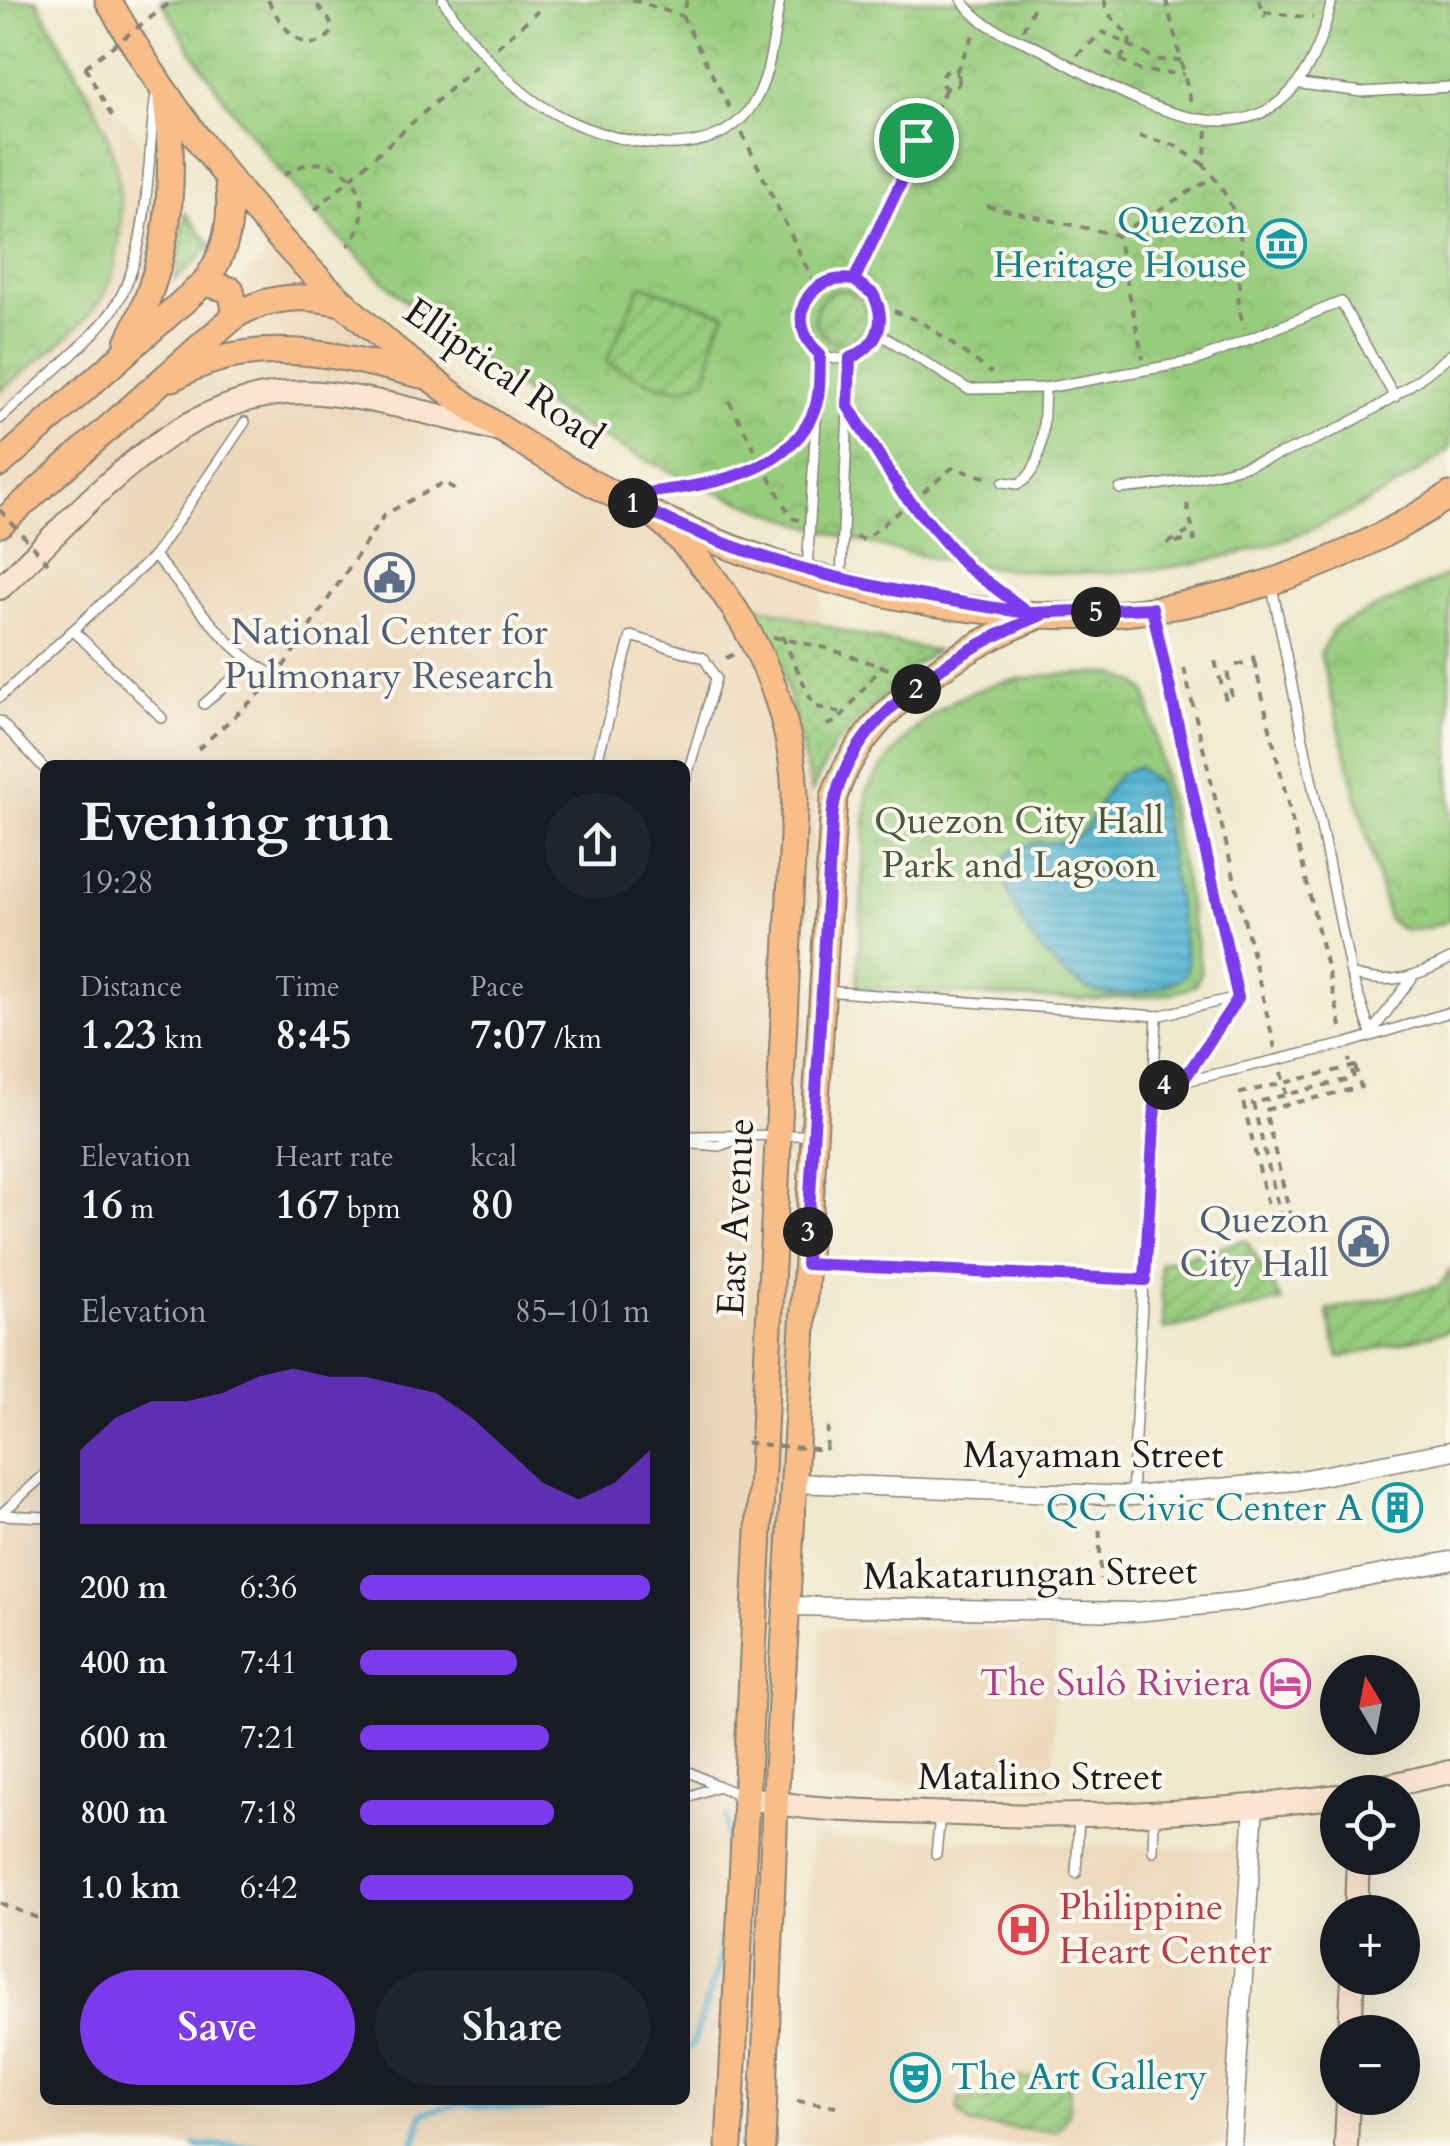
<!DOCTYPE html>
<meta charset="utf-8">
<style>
:root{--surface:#171b24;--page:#20242c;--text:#f1f3f6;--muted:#9ea1a6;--accent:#7c3aed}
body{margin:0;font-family:Cardo,serif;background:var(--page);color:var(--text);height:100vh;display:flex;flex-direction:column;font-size:38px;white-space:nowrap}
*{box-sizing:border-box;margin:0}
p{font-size:32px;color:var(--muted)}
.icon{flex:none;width:55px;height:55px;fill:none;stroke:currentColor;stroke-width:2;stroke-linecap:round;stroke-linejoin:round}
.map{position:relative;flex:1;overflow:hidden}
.panel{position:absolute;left:40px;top:760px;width:650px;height:1345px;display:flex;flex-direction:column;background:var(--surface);border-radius:15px;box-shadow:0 10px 40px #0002}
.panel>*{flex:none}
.needle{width:65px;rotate:350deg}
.controls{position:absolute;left:1320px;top:1655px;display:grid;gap:20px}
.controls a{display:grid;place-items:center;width:100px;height:100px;border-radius:50%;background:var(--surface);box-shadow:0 10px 40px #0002;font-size:50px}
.pin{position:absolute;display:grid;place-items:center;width:85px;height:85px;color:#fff;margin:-42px;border:5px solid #fff;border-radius:50%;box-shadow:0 2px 10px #0007}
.km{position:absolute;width:50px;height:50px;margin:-25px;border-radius:50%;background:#222;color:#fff;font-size:28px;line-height:50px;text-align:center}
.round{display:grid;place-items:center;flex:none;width:105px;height:105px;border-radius:52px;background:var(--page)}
.headline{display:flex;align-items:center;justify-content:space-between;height:170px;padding:0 40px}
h1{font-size:55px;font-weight:700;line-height:75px}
.stats{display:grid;grid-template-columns:repeat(3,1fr);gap:15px;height:170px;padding:10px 40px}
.stats div{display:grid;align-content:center}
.stats b{font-size:42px;font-weight:700}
.stats small{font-size:28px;font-weight:400}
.stats p{font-size:28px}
.chart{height:280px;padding:20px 40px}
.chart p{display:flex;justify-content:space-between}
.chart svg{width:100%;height:180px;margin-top:10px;fill:var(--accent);opacity:.7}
.action{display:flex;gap:20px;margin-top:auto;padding:20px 40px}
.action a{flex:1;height:115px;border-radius:60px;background:var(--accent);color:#fff;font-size:40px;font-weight:700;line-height:115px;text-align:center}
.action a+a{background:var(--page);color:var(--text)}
ul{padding:0 40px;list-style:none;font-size:32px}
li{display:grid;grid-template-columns:160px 120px 1fr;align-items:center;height:75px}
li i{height:25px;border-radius:12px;background:var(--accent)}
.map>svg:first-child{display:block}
</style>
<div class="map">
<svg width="1450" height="2146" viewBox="0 0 1450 2146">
<defs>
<pattern id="grass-dots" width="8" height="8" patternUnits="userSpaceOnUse" patternTransform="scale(2.5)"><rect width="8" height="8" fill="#97cc7d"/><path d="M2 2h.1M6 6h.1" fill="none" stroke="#82af6b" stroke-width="1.8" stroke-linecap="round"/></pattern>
<pattern id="park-crowns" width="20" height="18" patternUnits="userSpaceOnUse" patternTransform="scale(2.5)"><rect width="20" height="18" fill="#97cc7d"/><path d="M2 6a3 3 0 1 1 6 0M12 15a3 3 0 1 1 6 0" fill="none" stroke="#82af6b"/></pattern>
<pattern id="garden-furrows" width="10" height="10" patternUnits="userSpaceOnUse" patternTransform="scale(2.5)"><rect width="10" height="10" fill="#97cc7d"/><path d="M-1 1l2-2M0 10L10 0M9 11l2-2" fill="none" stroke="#82af6b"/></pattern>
<pattern id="water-rules" width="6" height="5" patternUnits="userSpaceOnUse" patternTransform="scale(2.5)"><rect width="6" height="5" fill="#54b6d3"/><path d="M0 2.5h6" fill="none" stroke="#4593aa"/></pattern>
</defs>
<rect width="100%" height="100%" fill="#fbf7ec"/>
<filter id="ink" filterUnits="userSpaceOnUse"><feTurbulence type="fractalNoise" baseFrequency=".01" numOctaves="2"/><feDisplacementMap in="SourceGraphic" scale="20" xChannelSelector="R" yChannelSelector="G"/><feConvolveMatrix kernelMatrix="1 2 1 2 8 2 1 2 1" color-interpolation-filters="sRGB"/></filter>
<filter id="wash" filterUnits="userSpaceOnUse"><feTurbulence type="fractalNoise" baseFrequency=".0048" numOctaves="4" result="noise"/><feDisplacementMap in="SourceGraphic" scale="40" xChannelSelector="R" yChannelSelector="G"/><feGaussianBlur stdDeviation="2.25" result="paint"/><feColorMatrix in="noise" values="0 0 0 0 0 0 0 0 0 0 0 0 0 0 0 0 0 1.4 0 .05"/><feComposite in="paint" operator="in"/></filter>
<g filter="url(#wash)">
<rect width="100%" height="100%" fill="#efe9ce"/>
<g fill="#ecd8ba" fill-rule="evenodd">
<path d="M0,0H41L84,83L103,96L141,142L140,189L232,289L282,243L329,289L563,465L823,576L803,1114L783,1451L751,2146H0ZM45,765H685V2100H45Z"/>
<path d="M821,1628L1056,1631L1053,1789L815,1781Z"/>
<path d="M811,1836L1228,1849L1229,1841L1246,1840L1226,2146H796Z"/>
</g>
<g fill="url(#grass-dots)" stroke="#5a744c" stroke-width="2.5">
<path d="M185,213L212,246L175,281Z"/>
<path d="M746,602L857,635L936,651L911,668L833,747L812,791L784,676Z"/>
</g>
<g fill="url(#park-crowns)" stroke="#5a744c" stroke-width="2.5">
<path d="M0,0H37C79,84 131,140 119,240C116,264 112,286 97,305C71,339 32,364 0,391Z"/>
<path d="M161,0H1450V449C1232,616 977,595 735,499C621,454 512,394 419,313C317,224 228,118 161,0Z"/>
<path d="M1450,574V920C1429,928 1403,939 1388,918L1320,653L1335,627Z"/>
<path d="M1114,674L1138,684L1147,693L1196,940L1201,972L1196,984C1155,1014 919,990 857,988L867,790C933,686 998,672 1114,674Z"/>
</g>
<g fill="url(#garden-furrows)" stroke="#5a744c" stroke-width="2.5">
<path d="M641,285L726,314L717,329L707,377C674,402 640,377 606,362Z"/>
<circle cx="841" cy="316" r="26"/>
<path d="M1246,1240L1282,1301L1164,1330L1160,1263Z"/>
<path d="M1450,1270V1330L1339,1358L1327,1311L1440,1286Z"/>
<path d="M990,2076L1070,2081L1068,2115L1056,2131L971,2125L958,2112L959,2099L989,2100Z"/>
</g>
<path fill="url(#water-rules)" stroke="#386978" stroke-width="2.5" d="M1138,767L1158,784L1188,965L1184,977C1160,992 1120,1000 1092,990C1047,974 1002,905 1003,859C1028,832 1065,851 1083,831C1103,810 1103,773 1138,767Z"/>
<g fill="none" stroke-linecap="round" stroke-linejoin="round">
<g stroke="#54b6d3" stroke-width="6">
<path d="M685,2050L692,2046L719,1965L728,1890L726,1817"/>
<path d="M196,2146H273"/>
<path d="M414,2146L423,2113L459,2104L536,2110L580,2100"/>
</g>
</g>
</g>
<g filter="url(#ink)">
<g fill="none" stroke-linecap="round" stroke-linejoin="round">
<defs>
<g id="lane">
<path d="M443,0C465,34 502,79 536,102C588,139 704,171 749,110C771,81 773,36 780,0"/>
<path d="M962,0C984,33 1019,36 1051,55C1169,122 1291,182 1332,0"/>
<path d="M1301,84L1362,92L1450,87"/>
<circle cx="841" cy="319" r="40"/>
<path d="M878,333L968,389L1045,388L1195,361L1341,302L1395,397"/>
<path d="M848,406L925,521L967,567L1020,606"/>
<path d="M0,419C34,388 72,358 102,324C153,267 145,166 156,94"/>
<path d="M1003,482L1018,484C1047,470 1043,415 1045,388"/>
<path d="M1120,489C1243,479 1355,434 1450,355"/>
<path d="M628,495C707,484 775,483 816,406"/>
<path d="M154,556C194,599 237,669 295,683"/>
<path d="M807,571L820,354"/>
<path d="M841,580L850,358"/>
<path d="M1271,582L1351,974L1371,1033"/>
<path d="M1152,611L1238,997L1185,1078"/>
<path d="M74,631L162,718"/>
<path d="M0,697L154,556L245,422"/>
<path d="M204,704L251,662"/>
<path d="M0,721L45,769"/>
<path d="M596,765L631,636L704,658L716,678L685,782"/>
<path d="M1351,974C1390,986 1415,977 1450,959"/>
<path d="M824,991L1157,1016L1238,997"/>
<path d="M1371,1033L1412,978"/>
<path d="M1156,1088L1345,1044L1450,1012"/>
<path d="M685,1136L811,1135"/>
<path d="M685,1143L719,1146L747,1136"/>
<path d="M809,1264L1145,1280"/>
<path d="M1132,1496L1157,1016"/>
<path d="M0,1515L45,1474"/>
<path d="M2,1515L45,1517"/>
<path d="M685,1770L718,1786"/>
<path d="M685,1798L718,1786L743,1796"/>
<path d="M1153,1851L1154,1814"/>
<path d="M936,1854L940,1816"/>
<path d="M1076,1873L1079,1818"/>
</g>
<g id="street">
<path d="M794,1483L1132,1496L1295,1481L1450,1451"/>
<path d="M787,1606L1135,1612L1245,1601L1450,1561"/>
<path d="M1232,2146L1254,1806"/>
</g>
<g id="secondary">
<path d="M0,588C90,504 184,381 321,393C381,399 441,417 500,430"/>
<path d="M1359,1792L1450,1772"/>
<path d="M743,1796C803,1811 864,1811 926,1813C1064,1819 1200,1815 1338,1796"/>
<path d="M1356,1912L1358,1858"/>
<path d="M1350,2032L1353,1978"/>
<path d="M1346,2146L1348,2098"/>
</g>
<g id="primary">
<path d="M108,0C190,145 297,273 428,376C600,510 822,604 1040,615C1183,622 1333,573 1450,495"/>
<path d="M204,283L231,290L236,315"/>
<path d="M128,342C169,263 177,187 166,100"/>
<path d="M173,378C251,332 340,355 421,375"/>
<path d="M0,464L204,283C228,251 233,218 228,179"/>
<path d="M655,515C734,587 790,685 795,794L729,2146"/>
<path d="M0,524L236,315C271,295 306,294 345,304"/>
<path d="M762,2146L775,1804L834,797C862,709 960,648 1041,615"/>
</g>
</defs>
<use href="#lane" stroke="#868275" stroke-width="12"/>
<use href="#street" stroke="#868275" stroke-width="21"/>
<use href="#secondary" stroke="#868275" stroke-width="26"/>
<use href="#primary" stroke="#868275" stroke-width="29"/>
<g stroke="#868275" stroke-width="4" stroke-dasharray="8 8" stroke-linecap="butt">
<path d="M268,0C279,23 306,64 332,32L330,21L313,0"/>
<path d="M632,0L682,16"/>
<path d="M687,0L682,16L731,111"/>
<path d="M1105,0L1106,11L1130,37L1129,47L1120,59"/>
<path d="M1166,0L1191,102"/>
<path d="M1259,0L1265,17"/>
<path d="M1264,12L1313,18"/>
<path d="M1023,30L1034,7"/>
<path d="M497,47L538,11"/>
<path d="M1106,52L1141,71L1184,74"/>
<path d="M1077,55L1103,32L1158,60H1181"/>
<path d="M85,67L111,115L107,123"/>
<circle cx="950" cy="80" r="9"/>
<path d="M956,72L975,31"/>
<path d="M1207,130L1204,165C1227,193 1243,220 1241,258C1240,285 1234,302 1245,328"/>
<path d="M742,133L816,287"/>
<path d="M1139,136L1174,145L1203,164"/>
<circle cx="918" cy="148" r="8"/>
<path d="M921,140L946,88"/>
<path d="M284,175C338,138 388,197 348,246"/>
<path d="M987,206L1117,235L1143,359"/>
<path d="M315,210L478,64"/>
<path d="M1117,235L1214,177"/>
<path d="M854,281L913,155"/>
<path d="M879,305L922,322L992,373"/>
<path d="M729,401L755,450"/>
<path d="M769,476L791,518L799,520"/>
<path d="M923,492L952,468L989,478"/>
<path d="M1187,504L1195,540L1168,543L1188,532"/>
<path d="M856,537L864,540L901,510"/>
<path d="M782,636L814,706L844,714"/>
<path d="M773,637L826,648L898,672"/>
<path d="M726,658L737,653"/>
<path d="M1215,661L1226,700L1232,697L1227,671"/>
<path d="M1254,661L1342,1030"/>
<path d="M1236,665L1254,661L1252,652"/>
<path d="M283,667L385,514L445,482L455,490"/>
<path d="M1184,668L1275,1048"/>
<path d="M827,725L838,721L883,664"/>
<path d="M198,749L268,686"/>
<path d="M1355,1066L1361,1087L1265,1110L1293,1227L1274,1231L1241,1093Z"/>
<path d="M1281,1072L1286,1094"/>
<path d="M1285,1235L1253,1103L1354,1078L1349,1059"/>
<path d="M826,1450L828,1427"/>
<path d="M1099,1514L1101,1579"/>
<path d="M0,1903L45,1921"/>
<path d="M797,2101L836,2106"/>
</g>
<use href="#lane" stroke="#fff" stroke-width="9"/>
<use href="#street" stroke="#fff" stroke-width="18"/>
<use href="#secondary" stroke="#fce5d0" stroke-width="22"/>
<use href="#primary" stroke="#f8bd89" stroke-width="25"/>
<g stroke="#868275" stroke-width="4" stroke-dasharray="8 8" stroke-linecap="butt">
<path d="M85,67L174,0"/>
<path d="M0,510L48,563"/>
<path d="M746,1443L826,1450"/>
</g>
</g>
</g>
<g fill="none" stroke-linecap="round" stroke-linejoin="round" filter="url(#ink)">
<defs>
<path id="route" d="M916,140L910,146L914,155L854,280C806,272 783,323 820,354C819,371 821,392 815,408C788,483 687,487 620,496C752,568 895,594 1042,615C958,649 839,720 832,820L806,1264L1145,1280L1156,1088L1185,1078L1238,998L1152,608L1029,613L967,567L901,491L848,406L850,358C878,346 888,322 873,294L854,280L914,155L926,151L925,143L916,140"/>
</defs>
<use href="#route" stroke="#fff" stroke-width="20"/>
<use href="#route" stroke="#7c3aed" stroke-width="12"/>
</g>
<defs>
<symbol id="museum-ring" viewBox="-11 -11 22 22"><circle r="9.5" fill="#fbf7ec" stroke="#0f9aa8" stroke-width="1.5"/><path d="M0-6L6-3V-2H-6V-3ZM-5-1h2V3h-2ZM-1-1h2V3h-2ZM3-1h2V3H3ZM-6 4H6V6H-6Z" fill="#0f9aa8"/></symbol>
<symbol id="civic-ring" viewBox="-11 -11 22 22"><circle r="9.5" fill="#fbf7ec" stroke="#5c6f8a" stroke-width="1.5"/><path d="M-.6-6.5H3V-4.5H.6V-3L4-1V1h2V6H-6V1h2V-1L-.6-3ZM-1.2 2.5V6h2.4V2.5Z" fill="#5c6f8a"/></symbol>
<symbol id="building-ring" viewBox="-11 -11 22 22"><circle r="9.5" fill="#fbf7ec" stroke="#0f9aa8" stroke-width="1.5"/><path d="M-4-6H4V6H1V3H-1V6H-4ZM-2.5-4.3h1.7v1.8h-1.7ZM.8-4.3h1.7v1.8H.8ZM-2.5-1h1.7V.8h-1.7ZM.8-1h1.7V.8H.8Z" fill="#0f9aa8"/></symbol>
<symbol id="hotel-ring" viewBox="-11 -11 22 22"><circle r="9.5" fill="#fbf7ec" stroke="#d1479c" stroke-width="1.5"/><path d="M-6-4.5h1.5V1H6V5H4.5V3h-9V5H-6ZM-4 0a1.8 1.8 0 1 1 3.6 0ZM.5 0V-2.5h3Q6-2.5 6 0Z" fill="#d1479c"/></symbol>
<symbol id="hospital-ring" viewBox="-11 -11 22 22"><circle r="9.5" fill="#fbf7ec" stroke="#e0444e" stroke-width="1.5"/><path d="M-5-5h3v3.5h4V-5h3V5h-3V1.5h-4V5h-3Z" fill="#e0444e"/></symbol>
<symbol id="theatre-ring" viewBox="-11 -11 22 22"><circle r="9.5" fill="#fbf7ec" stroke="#0f9aa8" stroke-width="1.5"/><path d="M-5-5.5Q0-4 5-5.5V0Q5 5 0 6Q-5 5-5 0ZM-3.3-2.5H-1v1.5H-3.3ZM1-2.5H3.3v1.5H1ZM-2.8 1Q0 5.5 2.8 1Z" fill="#0f9aa8"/></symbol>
</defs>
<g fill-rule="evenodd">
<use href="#museum-ring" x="1254" y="216" width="55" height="55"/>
<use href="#civic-ring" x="362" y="550" width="55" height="55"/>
<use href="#civic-ring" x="1336" y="1214" width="55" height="55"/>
<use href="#building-ring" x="1370" y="1480" width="55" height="55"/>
<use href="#hotel-ring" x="1258" y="1656" width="55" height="55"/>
<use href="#hospital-ring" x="996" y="1902" width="55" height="55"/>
<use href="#theatre-ring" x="888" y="2050" width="55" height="55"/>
</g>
<g text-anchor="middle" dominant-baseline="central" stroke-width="8" stroke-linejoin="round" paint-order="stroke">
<g font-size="38" fill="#0d838f" stroke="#fbf7ec" text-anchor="end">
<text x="1247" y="221">Quezon<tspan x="1247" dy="44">Heritage House</tspan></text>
<text x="1363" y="1508">QC Civic Center A</text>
<text x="951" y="2077" text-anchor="start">The Art Gallery</text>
</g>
<g font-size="38" fill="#1c1c1c" stroke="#fbf7ec">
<text transform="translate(504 374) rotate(35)">Elliptical Road</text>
<text transform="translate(736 1217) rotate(-87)">East Avenue</text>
<text x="1093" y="1455">Mayaman Street</text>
<text transform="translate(1030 1574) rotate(-1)">Makatarungan Street</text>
<text x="1040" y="1777">Matalino Street</text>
</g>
<g font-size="38" fill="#4e5e75" stroke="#fbf7ec">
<text x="389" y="632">National Center for<tspan x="389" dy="44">Pulmonary Research</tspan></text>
<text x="1329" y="1220" text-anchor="end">Quezon<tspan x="1329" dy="44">City Hall</tspan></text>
</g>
<g font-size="38" fill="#475a3e" stroke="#fbf7ec">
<text x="1019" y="821">Quezon City Hall<tspan x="1019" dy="44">Park and Lagoon</tspan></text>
</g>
<g font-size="38" fill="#b23c85" stroke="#fbf7ec" text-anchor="end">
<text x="1251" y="1683">The Sulô Riviera</text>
</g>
<g font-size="38" fill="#be3a42" stroke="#fbf7ec" text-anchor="start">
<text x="1059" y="1907">Philippine<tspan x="1059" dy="44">Heart Center</tspan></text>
</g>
</g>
</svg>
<div class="controls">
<a><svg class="needle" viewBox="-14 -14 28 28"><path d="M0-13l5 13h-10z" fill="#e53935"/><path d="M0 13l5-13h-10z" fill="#9ea1a6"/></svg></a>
<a><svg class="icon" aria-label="locate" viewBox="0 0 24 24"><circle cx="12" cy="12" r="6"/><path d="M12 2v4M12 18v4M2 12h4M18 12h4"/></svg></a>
<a>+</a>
<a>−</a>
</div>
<div class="pin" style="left:916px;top:140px;background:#1e9e55"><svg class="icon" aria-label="arrive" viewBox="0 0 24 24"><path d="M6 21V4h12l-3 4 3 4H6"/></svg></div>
<b class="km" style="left:633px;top:503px">1</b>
<b class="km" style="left:916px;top:689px">2</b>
<b class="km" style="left:808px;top:1232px">3</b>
<b class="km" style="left:1164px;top:1085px">4</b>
<b class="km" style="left:1096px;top:612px">5</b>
<section class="panel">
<div class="headline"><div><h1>Evening run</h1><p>19:28</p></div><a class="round"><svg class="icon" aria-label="share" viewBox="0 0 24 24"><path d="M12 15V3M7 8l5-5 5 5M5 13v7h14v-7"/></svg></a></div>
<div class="stats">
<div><p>Distance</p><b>1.23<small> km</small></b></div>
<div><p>Time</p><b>8:45</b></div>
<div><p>Pace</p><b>7:07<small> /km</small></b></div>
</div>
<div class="stats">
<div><p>Elevation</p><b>16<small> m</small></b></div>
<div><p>Heart rate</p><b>167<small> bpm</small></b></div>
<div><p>kcal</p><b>80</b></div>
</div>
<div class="chart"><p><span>Elevation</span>85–101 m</p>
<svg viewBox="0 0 160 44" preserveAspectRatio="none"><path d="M0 44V26L10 18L20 14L30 14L40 12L50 8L60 6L70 8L80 8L90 10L100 12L110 18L120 26L130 34L140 38L150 34L160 26V44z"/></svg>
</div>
<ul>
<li><b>200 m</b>6:36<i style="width:100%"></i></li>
<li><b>400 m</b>7:41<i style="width:54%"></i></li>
<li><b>600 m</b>7:21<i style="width:65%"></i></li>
<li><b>800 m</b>7:18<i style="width:67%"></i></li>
<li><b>1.0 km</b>6:42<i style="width:94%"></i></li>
</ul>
<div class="action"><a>Save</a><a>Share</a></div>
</section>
</div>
